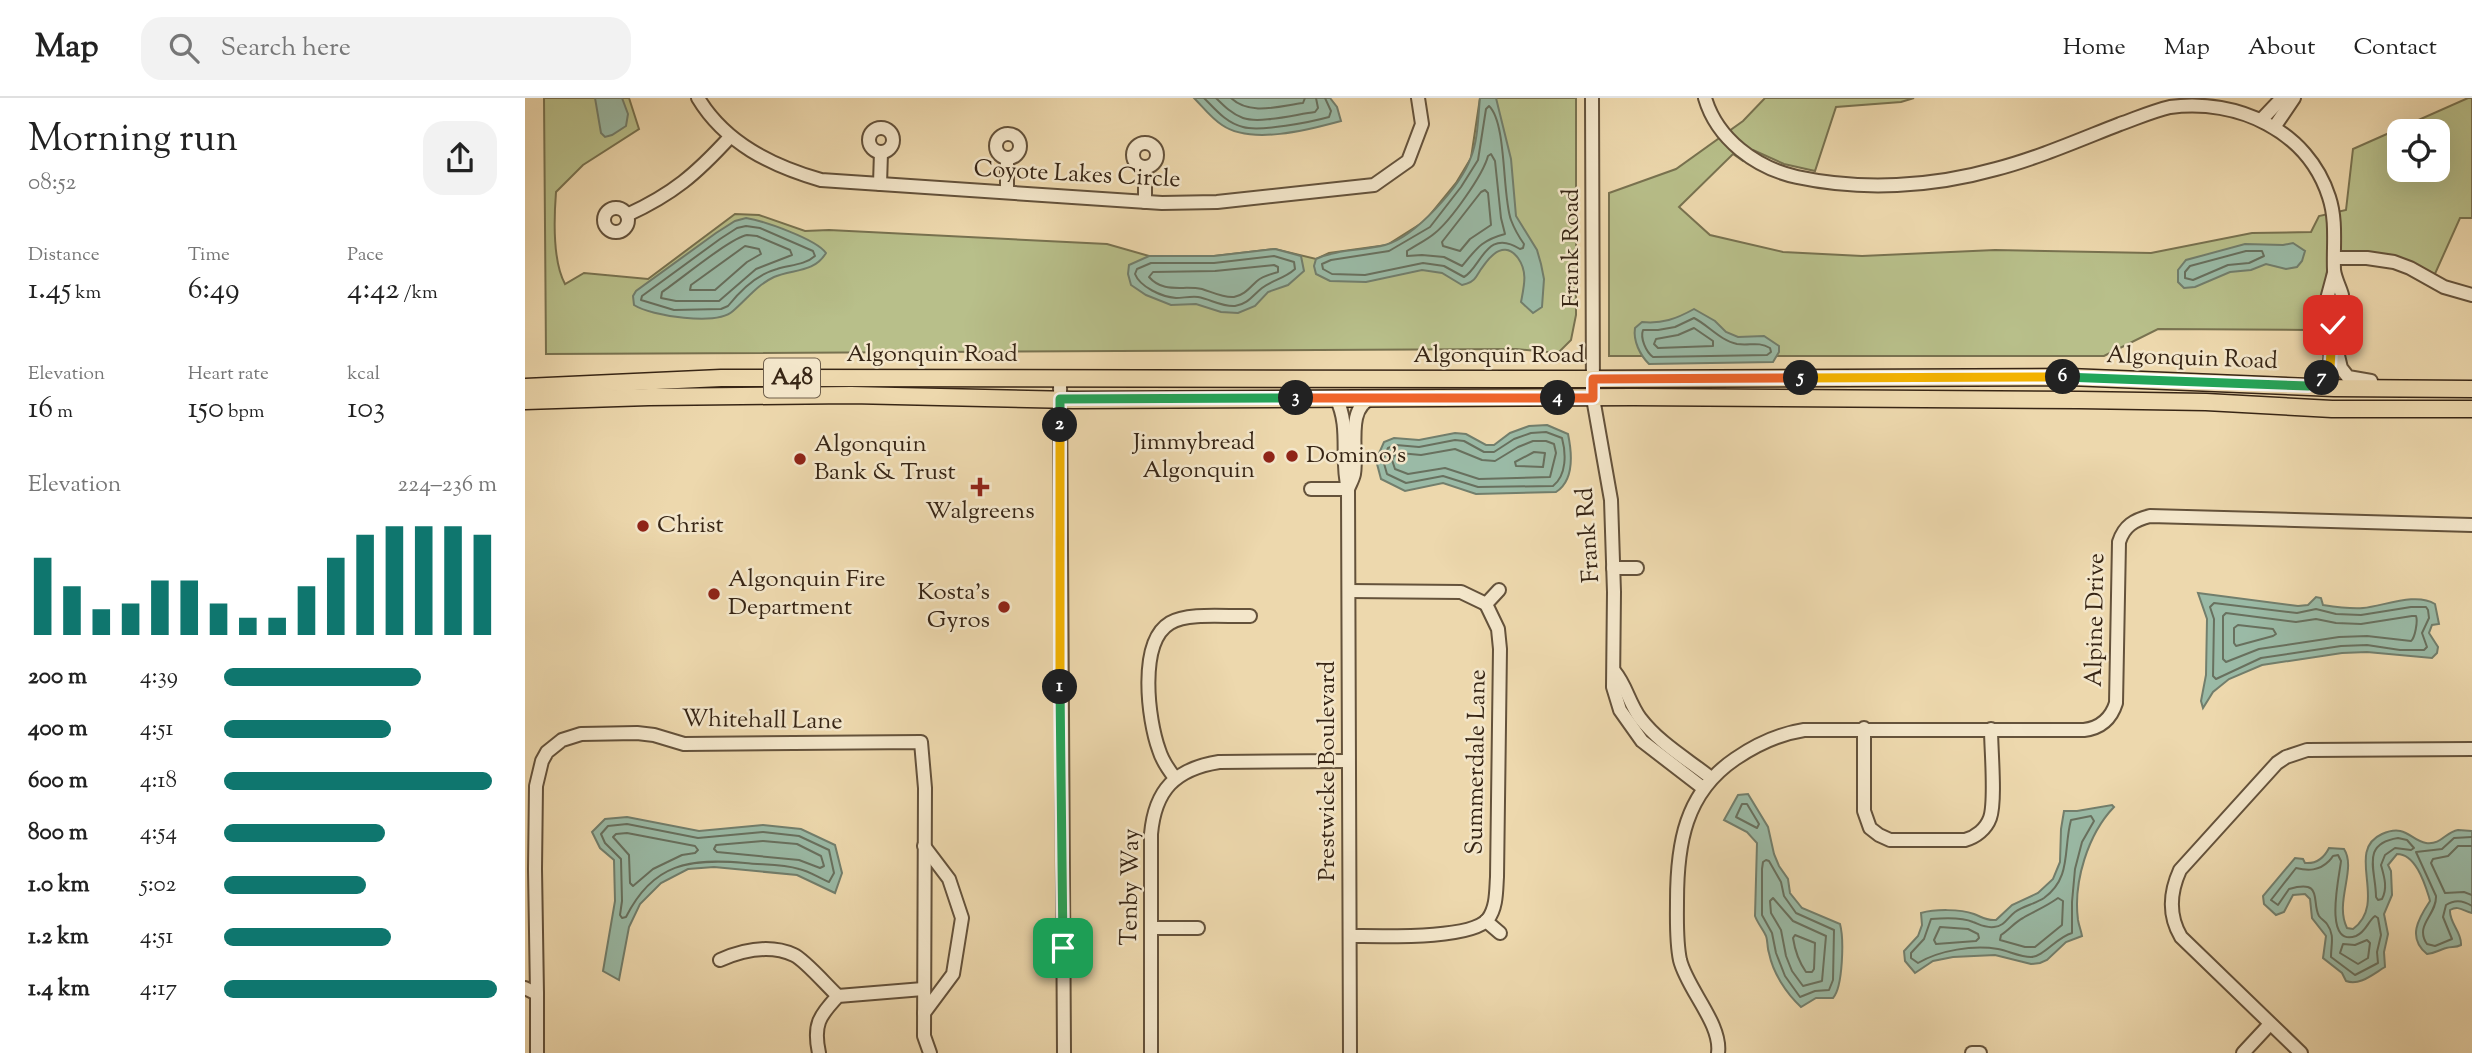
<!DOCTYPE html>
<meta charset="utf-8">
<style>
:root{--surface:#fff;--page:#f2f2f2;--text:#222;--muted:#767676;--line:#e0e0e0;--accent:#0f766e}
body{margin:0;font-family:"Sorts Mill Goudy",serif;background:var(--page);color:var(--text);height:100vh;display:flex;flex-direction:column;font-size:26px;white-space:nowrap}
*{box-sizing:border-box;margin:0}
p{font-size:23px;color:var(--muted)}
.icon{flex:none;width:38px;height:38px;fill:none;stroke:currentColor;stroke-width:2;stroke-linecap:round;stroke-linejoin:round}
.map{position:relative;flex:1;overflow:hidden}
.side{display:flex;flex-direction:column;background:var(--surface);width:525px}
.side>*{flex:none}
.buttons{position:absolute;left:1862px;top:21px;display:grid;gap:14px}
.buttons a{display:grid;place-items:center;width:63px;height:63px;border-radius:14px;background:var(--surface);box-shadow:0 7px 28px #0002;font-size:35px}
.pin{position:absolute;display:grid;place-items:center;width:60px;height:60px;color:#fff;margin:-30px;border-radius:14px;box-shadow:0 4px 10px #0006}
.km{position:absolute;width:35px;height:35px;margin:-18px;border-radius:50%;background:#222;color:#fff;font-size:19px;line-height:35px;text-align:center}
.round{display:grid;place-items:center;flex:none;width:74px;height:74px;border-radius:21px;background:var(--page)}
.summary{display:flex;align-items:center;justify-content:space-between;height:119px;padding:0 28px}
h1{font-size:38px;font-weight:600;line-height:52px}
.stats{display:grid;grid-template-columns:repeat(3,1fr);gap:10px;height:119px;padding:7px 28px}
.stats div{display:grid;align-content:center}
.stats b{font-size:30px;font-weight:600}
.stats small{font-size:19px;font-weight:400}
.stats p{font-size:19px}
.chart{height:196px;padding:14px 28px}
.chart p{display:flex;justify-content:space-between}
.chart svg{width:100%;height:126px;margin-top:7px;stroke:var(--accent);stroke-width:6}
ul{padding:0 28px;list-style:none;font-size:23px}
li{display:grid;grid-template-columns:112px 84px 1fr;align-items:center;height:52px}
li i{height:18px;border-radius:9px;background:var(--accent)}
header{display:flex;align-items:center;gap:42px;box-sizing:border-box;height:98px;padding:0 35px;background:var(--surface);border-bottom:2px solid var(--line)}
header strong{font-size:33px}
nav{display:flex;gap:38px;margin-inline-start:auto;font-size:24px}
.search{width:490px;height:63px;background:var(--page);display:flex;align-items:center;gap:18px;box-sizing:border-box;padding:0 24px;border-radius:21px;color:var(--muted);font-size:26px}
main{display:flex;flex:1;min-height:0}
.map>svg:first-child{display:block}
</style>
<header>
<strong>Map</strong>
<div class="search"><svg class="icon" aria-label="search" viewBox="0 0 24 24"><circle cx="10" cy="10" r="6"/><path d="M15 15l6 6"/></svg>Search here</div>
<nav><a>Home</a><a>Map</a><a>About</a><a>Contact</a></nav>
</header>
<main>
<section class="side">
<div class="summary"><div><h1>Morning run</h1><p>08:52</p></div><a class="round"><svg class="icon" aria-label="share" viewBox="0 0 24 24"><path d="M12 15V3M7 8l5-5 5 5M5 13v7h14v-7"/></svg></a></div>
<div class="stats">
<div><p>Distance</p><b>1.45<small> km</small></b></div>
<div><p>Time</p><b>6:49</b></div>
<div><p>Pace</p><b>4:42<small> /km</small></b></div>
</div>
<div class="stats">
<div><p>Elevation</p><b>16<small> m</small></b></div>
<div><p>Heart rate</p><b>150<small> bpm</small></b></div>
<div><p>kcal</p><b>103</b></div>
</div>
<div class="chart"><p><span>Elevation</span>224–236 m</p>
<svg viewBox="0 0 160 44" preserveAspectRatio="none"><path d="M5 44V17M15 44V27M25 44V35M35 44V33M45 44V25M55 44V25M65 44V33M75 44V38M85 44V38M95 44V27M105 44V17M115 44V9M125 44V6M135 44V6M145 44V6M155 44V9"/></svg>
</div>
<ul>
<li><b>200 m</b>4:39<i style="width:72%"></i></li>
<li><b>400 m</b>4:51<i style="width:61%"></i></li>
<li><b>600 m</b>4:18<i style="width:98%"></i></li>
<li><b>800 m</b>4:54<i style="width:59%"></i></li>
<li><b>1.0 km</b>5:02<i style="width:52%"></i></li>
<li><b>1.2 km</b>4:51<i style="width:61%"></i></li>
<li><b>1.4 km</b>4:17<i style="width:100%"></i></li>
</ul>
</section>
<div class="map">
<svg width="1947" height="955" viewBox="0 0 1947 955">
<rect width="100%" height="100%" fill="#edd8ad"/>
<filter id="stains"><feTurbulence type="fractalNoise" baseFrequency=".00286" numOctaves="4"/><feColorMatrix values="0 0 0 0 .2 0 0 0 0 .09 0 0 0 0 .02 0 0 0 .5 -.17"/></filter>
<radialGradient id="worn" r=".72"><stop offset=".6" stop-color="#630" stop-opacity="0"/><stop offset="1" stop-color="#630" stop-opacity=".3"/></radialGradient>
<g fill="#b8bf8a" stroke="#787250" stroke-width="2" fill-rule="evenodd">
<path d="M19,0H104L114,31L58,67L31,94C29,120 27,162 40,186L59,175L123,181L210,116L234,117L280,133L304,132L582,146L624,158H689L750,151L791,161L804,155L862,147L900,123L931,85L946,60L955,0H1051V217L1046,242L1033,255L991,251L21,256Z"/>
<path d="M1240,0H1389L1376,4L1311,9L1290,73L1259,66L1228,52L1218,63L1208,56L1154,109L1185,137L1258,154L1337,158L1470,152L1626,155L1727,135L1786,134L1794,118L1821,112L1828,51L1943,0H1947V120H1935L1909,178C1870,153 1848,154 1804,154L1798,210L1791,211L1784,232L1633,231L1579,258H1084V95L1151,71L1218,23ZM1874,33H1913V72H1874Z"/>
</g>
<g fill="#9abaa6" stroke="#727e6c" stroke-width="2">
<path d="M70,0H97L103,16L101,28L87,37L80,39L76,35Z"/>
<path d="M669,0H805L812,9L816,23C783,32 726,47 697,27C686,20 678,9 669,0Z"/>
<path d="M955,0H971L986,61L991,118L1012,152L1016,166L1019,181L1017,209L1008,215L996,204C999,188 1003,174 993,160C976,138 959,166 951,179C948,184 942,186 937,187L917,175L897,172L841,184L805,183L791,176L789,168L791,161C813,151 837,153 860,147C890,139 936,88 946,59C953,42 953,19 955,0Z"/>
<path d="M221,120C239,123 291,141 301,155C289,175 268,171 249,179C232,187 222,201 208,213C192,228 126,218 109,207L108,198L111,193L191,135L210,123Z"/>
<path d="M1768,145L1780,153L1777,163L1772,169L1761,171L1741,166L1726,172L1705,174L1670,189L1659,190L1653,184V172L1661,162L1720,146L1758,147Z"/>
<path d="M750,151L776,158L779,173L763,187L743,194L730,208L713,215L696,214L671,206L646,207L621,197L606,187L603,176L604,167L624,158H689Z"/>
<path d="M1169,211L1190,223L1201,234L1213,239L1239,238L1254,248V254L1248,264L1124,266C1115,257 1108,243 1110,230L1117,224C1137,226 1151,221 1169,211Z"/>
<path d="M1022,327L1043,336C1047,355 1050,382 1031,394L951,396L918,385L880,393L856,381L851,362L859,344L869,340L894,342L930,335L941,336L961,347H969L985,335L1004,328Z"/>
<path d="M1673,495L1773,508L1783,507L1791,499L1796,500L1798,507C1811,509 1825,511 1838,510C1859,508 1891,494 1910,506L1914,526L1907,527L1904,535L1913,549L1912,555L1907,560L1842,554L1817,555L1737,567L1704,581L1688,594L1678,610L1676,603L1681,577L1682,521Z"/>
<path d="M1223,696L1243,729L1249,756L1254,768L1263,781L1265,795L1277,810L1315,826C1319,841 1318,889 1308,900H1291L1276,909C1261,895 1248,875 1244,855C1242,850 1243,843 1241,838C1238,831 1233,826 1230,818L1232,745L1222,734L1199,722L1213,697Z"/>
<path d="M1587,707L1589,709C1563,736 1548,784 1553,822C1554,828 1556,832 1557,838L1541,844L1522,862L1515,865L1506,866L1470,857L1428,859L1408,863L1390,875L1380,863L1379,853L1393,838L1397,827L1396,815C1410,811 1435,811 1449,816C1457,819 1461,823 1471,822L1487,807L1513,795L1528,781L1535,764L1536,731L1539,713H1552Z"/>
<path d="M102,719L174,733L238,727L276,731L310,747L317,775L310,795L272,777L189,769L163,771L136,785L115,806L104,829L94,882L78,873L90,803L89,762L75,750L67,734L80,721Z"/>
<path d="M1933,732L1947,733V815C1938,813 1934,807 1925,812C1924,825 1937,834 1936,847C1930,850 1927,848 1921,850C1914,852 1911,855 1902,856C1882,840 1893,821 1905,803L1904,799C1899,783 1890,756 1872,756L1863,767L1866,773L1867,797L1859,816L1863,836L1859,854L1860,869C1848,876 1835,888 1821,883L1817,875L1798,860L1801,838L1787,820L1785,801L1780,796L1768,797L1759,814L1751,817L1739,806L1738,798L1770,760L1778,761L1780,765C1791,766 1799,760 1804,750L1819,751C1832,771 1809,804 1822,830L1828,831C1864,804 1819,753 1857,736C1881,725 1886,743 1901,745C1917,747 1920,734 1933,732Z"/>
</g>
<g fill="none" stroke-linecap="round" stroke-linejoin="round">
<g stroke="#68705e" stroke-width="2">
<path d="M679,0C690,11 701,25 718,29C735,34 786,24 804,19L806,13L800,0"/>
<path d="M691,0C699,8 707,16 718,20C735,26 772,16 790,14L793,10L791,0"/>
<path d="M706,0C725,18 754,8 778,5L780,0"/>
<path d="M964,8C982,25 977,98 986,122C989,130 994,139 999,146L998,150L995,151C961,129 956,170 939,179L919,168L898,165L840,177L807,176L798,171L797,166L806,162L864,153L905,129L936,89L953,62L961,11Z"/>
<path d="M966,56L970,63L976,120L980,136C957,142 952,150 937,168L919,159L897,157L882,158V153C891,147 902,142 910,135C926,122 958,77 963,58Z"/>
<path d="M960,92L963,95L966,127L945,141L935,153L918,148L917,144L956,94Z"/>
<path d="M221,128L235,130L288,153L290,158C280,167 265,167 252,171C233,176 215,193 203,208L196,211L149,212L116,202L117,198L195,141L212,130Z"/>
<path d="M222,137L232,138L265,152L267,157L231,171L194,203H151L136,200L137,194C155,182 205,140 222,137Z"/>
<path d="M220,148L234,151L236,156L222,164L190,192H165L166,187Z"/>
<path d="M1721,153H1737L1739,158L1724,165L1703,167L1668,182L1660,180V174L1665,168Z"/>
<path d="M749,158L769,164L770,171C759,181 747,182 737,190C728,197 723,206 710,208C697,209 685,201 673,199C666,198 658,200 651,200C637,199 615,189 610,176L612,171L626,165H689Z"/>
<path d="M749,167L753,169V174C746,176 738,178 732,183C725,189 720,197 709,199C698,200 687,194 677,191C658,187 639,196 624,179L628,174L690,173Z"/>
<path d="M1169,220C1183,227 1196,243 1212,246C1225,248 1233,243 1245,250L1246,254L1242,257L1128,259C1121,254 1115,240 1118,232H1133L1150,229Z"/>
<path d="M1169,230L1188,243V248L1133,250L1129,246L1131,241L1153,237Z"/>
<path d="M1021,334L1037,340C1041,355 1042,377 1028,388L953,389L918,378L881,385L862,376L858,362L863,350L871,347L894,349L930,342L939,343L959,354H969L989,341L1006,335Z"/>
<path d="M1008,343H1021L1029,346L1031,355L1025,379L954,381L920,370L883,376L870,371L867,362L869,358L874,355L896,357L930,351L957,362L970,363L993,349Z"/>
<path d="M1009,354L1020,355L1018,369L991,368L990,364Z"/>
<path d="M1689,505L1772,515L1791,511L1811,516L1836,517L1886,509H1901L1903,512L1904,520L1897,535L1902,549L1899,552H1875L1842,547L1816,548L1736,560L1691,581L1688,578L1689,521L1685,509Z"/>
<path d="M1701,515L1771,524L1791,521L1811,525L1836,526L1887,518H1891C1893,523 1890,540 1886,543L1842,538L1814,539L1734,551L1701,564L1698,561V518Z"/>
<path d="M1713,527L1748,531L1751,536L1748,538L1711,548L1709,545V530Z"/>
<path d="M1217,706H1222L1234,726L1232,730L1211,719Z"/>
<path d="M1566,718L1569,723L1557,744L1550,771L1547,804V835C1532,839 1518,859 1506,859C1495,859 1484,853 1473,851C1448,847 1415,852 1393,865L1386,860V855L1399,841L1406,821C1418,820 1437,819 1448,824C1456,827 1460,830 1469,829C1480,828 1482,820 1490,814C1498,808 1510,806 1519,800C1547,780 1538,751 1546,722Z"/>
<path d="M102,726L173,740L238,734L274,738L304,752L309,775L304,784C294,780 284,773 274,771C257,766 237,767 220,765C165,760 128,765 101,819L97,820L95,817L97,803L96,761L80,745L76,736L83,728Z"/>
<path d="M102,735L170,748L173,752L170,755L157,757L128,771L108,788L105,785L104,757L88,739L91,736Z"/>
<path d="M1947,739L1929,740L1917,751L1891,754L1911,798C1912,817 1889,827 1902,846L1910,848L1927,841L1918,819L1921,807C1930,801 1938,802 1947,808"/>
<path d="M1873,740L1882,742L1889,750L1886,752L1870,750L1860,757L1856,767C1859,778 1863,790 1857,801L1853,802L1851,799C1851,772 1835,746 1873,740Z"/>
<path d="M238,743L272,746L296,758L299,768L295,770L274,762L192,754L189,751L191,747Z"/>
<path d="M1947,748H1933L1923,758L1908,761L1906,765L1920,795L1939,794L1947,797"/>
<path d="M1813,757L1816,763C1815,775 1797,850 1831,838C1841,834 1843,823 1850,818L1853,820L1856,837L1852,854L1853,865L1830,877L1806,859C1806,846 1810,837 1802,826C1800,823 1796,821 1794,818C1786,803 1799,781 1764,791L1753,807L1746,802L1771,770C1783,773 1794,773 1804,763C1811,756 1804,759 1813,757Z"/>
<path d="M1241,762L1244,763L1256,784L1259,798L1271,815L1309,832L1308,882L1304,892L1290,893L1275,899L1260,878L1251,855L1247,835L1237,817V771L1238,764Z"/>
<path d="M1248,800L1268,823L1301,838L1297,883L1278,888L1267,873L1261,858L1256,832L1246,815L1245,803Z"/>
<path d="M1533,800L1538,803L1537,827L1510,849H1500L1475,842L1476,837C1484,832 1490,824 1498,820C1510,813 1522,808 1533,800Z"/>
<path d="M1415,829L1443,831L1453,836L1454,840L1451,843L1411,846L1409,842Z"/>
<path d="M1270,837L1290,845L1289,871L1287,874H1281C1274,864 1270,853 1268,840Z"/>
<path d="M1842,842L1845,845L1843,860L1833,866L1815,855L1818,846L1830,847Z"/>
</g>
<defs>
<g id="minor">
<path d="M173,0C200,45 247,68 296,82L637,105L692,104L849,87L883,63L897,26L893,0"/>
<path d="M1067,0L1068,300L1086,402L1089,494L1088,589L1095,612L1117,643L1178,690"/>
<path d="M1180,0C1192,41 1231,70 1272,79C1337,93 1407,89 1471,71C1513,60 1554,42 1595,26C1612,20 1628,13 1645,9C1713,0 1783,33 1804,99C1812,123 1808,148 1809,172C1810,181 1815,189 1817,197C1818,207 1817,219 1817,229"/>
<path d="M1738,20L1757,0"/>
<path d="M1750,28L1769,0"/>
<circle cx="356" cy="42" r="12"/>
<circle cx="483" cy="48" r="12"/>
<circle cx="620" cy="57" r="12"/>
<path d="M355,86L356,54"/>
<path d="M482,94V60"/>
<path d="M620,104V69"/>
<circle cx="91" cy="122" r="12"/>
<path d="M102,117C148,96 171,76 205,39"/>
<path d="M1810,160H1842L1869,164L1885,170L1919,189L1947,197"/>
<circle cx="1809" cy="240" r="13"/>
<path d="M1803,229L1802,201L1809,175"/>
<path d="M1812,253L1816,270L1823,279L1846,283"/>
<path d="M535,281L539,955"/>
<path d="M1783,288L1804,274L1806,253"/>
<path d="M811,300C826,329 815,361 823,391L825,955"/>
<path d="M786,391H823"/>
<path d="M823,391C825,386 828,381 829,376C833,353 820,308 848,300"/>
<path d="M1088,470H1112"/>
<path d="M824,493L936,494L961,506"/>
<path d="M1089,573C1101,587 1104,605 1115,620C1134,645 1162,661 1186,680"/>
<path d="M1339,630V713L1345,730L1354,737L1365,742H1440C1451,739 1461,731 1465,720C1471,703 1466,652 1466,631"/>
<path d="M650,680C643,671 637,662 634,652C623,622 613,544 645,525C663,514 703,519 725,518"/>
<path d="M961,823L975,835"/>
<path d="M626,830H673"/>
<path d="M825,838C854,838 946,842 963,821C972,809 971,792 972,779L975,551L973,531L961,506L974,492"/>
<path d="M195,862C218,852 245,846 269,857C280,862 303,889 313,898"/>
<path d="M0,890L12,896V955"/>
<path d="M12,896L10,771L11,688L17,663L22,654L37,642L56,636L112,635L129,637L159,646L396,644L400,690L399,938L405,955"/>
<path d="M399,915L428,876L437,820L424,781L399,748"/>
<path d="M294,955C288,927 294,918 313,898L398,891"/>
<path d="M626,955V736C630,692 650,671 694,664L823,663"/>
<path d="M1193,955C1197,926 1162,891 1155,862C1151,843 1152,821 1152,803C1152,746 1160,695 1210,661C1232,646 1253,636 1279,632H1559C1575,630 1586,621 1591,605L1594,444C1599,428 1609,422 1625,418L1947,427"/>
<path d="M1447,955H1455"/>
<path d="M1718,955L1745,926"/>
<path d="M1776,955L1656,839C1643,817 1645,794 1655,772L1752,665L1761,659L1782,652L1947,651"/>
</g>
<g id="major">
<path d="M0,289L196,280L1068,281L1544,279L1809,290L1947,291"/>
<path d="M0,303L124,299L326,297L548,302L1108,299L1554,302L1681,304L1807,311H1947"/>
</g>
</defs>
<use href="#minor" stroke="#64523b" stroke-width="16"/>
<use href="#major" stroke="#372515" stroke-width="19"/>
<use href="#minor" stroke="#f3e6ca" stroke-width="12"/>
<use href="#major" stroke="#edd8ad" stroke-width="16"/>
</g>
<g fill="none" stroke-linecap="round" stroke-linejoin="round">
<defs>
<path id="split-1" d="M535,589L538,850"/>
<path id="split-2" d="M535,327V589"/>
<path id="split-3" d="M535,327V301L771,300"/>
<path id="split-4" d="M771,300H1033"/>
<path id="split-5" d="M1033,300H1068V281L1276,280"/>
<path id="split-6" d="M1276,280L1538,279"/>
<path id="split-7" d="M1538,279L1783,288L1797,280"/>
<path id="split-8" d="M1797,280L1805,270L1806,253L1797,246C1794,236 1799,230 1808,227"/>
</defs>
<use href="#split-1" stroke="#fff" stroke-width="14"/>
<use href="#split-2" stroke="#fff" stroke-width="14"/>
<use href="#split-3" stroke="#fff" stroke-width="14"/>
<use href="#split-4" stroke="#fff" stroke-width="14"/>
<use href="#split-5" stroke="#fff" stroke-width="14"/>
<use href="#split-6" stroke="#fff" stroke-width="14"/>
<use href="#split-7" stroke="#fff" stroke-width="14"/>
<use href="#split-8" stroke="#fff" stroke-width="14"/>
<use href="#split-1" stroke="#22a559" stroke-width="9"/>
<use href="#split-2" stroke="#f5b400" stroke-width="9"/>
<use href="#split-3" stroke="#22a559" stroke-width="9"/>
<use href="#split-4" stroke="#f0652b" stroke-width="9"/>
<use href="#split-5" stroke="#f0652b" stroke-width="9"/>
<use href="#split-6" stroke="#f5b400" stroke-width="9"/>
<use href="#split-7" stroke="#22a559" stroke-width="9"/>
<use href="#split-8" stroke="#f5b400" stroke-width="9"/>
</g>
<g fill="#8f2418" stroke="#f3e6ca" stroke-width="2.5">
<circle cx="767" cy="358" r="7"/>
<circle cx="744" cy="359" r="7"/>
<circle cx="275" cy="361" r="7"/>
<path d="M451.5 378.5h7v7h7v7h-7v7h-7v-7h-7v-7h7z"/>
<circle cx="118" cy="428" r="7"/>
<circle cx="189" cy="496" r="7"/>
<circle cx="479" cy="509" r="7"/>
</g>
<g text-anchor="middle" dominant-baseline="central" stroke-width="5" stroke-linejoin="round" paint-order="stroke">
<rect fill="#f3e6ca" stroke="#6f5f4b" stroke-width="2" x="239" y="260.5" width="56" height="39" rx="5"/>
<g font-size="23" font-weight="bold" fill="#372515">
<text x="267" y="280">A48</text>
</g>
<g font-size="24" fill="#372515" stroke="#f3e6ca">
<text transform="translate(552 77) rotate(3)">Coyote Lakes Circle</text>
<text transform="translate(1047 150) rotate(-90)">Frank Road</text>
<text x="407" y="257">Algonquin Road</text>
<text x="974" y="258">Algonquin Road</text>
<text transform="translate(1667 261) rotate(2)">Algonquin Road</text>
<text transform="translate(1064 437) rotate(-94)">Frank Rd</text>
<text transform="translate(1571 522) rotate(-89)">Alpine Drive</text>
<text transform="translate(237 623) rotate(1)">Whitehall Lane</text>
<text transform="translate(952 664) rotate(-89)">Summerdale Lane</text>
<text transform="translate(803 673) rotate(-90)">Prestwicke Boulevard</text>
<text transform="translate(606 789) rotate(-89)">Tenby Way</text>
</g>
<g font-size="24" fill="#372515" stroke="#f3e6ca" text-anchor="start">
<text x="730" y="345" text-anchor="end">Jimmybread<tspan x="730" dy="28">Algonquin</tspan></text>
<text x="289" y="347">Algonquin<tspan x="289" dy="28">Bank &amp; Trust</tspan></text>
<text x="781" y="358">Domino's</text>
<text x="455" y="414" text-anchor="middle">Walgreens</text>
<text x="132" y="428">Christ</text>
<text x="203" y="482">Algonquin Fire<tspan x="203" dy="28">Department</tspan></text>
<text x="465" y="495" text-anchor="end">Kosta's<tspan x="465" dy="28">Gyros</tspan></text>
</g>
</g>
<rect width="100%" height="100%" filter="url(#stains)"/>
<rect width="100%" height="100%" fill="url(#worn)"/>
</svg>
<div class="buttons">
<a><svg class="icon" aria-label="locate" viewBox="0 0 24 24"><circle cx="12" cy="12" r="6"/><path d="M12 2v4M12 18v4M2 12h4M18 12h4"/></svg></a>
</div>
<div class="pin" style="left:538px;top:850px;background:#1e9e55"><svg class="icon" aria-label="arrive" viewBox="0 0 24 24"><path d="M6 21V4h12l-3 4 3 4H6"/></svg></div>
<div class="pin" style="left:1808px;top:227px;background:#d93025"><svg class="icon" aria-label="check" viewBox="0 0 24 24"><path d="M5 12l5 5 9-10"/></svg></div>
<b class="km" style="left:535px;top:589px">1</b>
<b class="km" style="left:535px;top:327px">2</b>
<b class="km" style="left:771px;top:300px">3</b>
<b class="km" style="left:1033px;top:300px">4</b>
<b class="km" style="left:1276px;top:280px">5</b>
<b class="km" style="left:1538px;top:279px">6</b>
<b class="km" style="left:1797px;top:280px">7</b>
</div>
</main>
